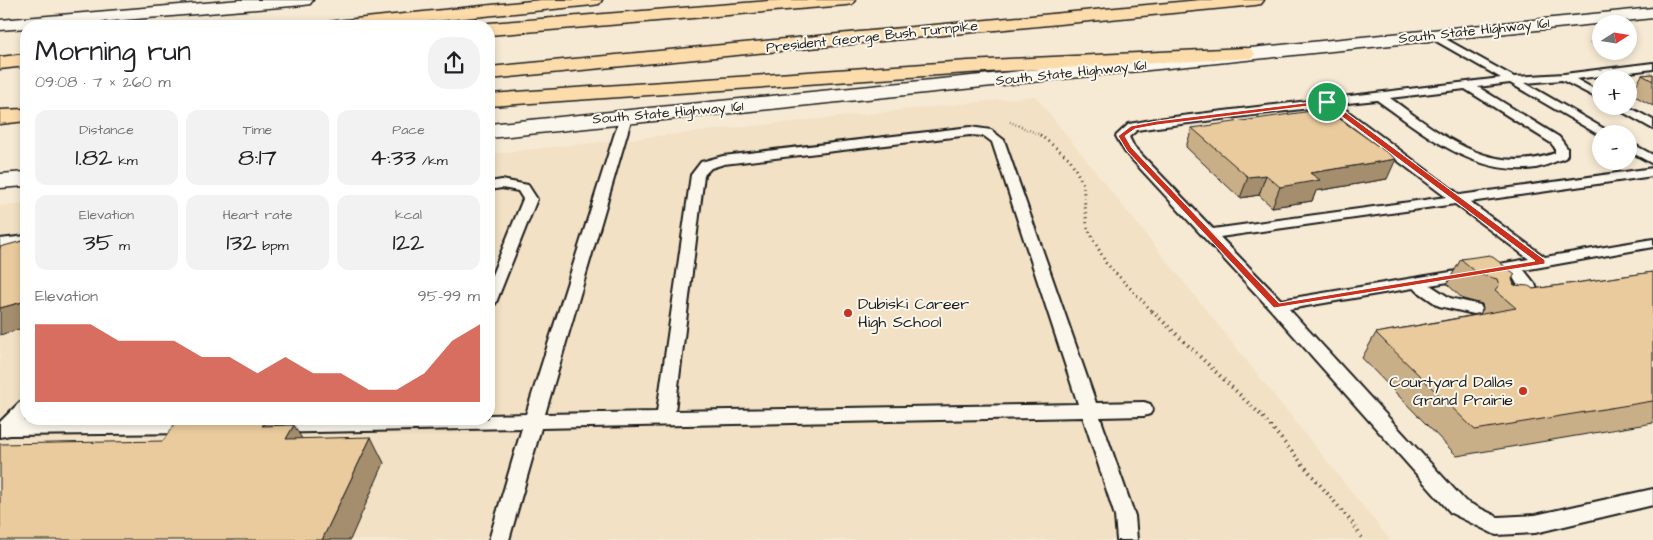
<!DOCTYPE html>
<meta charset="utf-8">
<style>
:root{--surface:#fff;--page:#f2f2f2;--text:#202124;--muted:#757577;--accent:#c8321e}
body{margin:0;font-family:"Architects Daughter",sans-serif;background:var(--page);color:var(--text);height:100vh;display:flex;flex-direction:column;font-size:19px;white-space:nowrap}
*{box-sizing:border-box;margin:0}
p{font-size:16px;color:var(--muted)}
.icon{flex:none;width:28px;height:28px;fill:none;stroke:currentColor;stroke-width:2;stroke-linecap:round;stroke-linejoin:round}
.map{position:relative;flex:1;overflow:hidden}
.drawer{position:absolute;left:20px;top:20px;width:475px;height:405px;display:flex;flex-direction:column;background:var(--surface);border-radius:20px;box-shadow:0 2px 8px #0003}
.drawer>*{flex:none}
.needle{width:32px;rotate:78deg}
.buttons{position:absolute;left:1592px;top:15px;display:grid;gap:10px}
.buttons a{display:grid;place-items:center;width:45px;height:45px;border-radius:50%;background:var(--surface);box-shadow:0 2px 8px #0003;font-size:25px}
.pin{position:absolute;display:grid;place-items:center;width:42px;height:42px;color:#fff;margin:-21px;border:2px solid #fff;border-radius:50%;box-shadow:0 1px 5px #0007}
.round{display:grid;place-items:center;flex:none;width:52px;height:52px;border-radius:20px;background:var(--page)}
.head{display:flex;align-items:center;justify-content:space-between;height:85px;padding:0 15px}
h1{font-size:28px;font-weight:600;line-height:38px}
.metrics{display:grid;grid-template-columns:repeat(3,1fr);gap:8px;height:85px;padding:5px 15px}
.metrics div{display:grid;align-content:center;border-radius:12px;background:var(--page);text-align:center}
.metrics b{font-size:25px;font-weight:600}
.metrics small{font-size:14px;font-weight:400}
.metrics p{font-size:14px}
.chart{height:140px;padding:10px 15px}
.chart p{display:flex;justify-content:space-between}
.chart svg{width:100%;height:90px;margin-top:5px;fill:var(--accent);opacity:.7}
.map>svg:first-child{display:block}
</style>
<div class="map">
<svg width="1653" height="540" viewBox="0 0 1653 540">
<rect width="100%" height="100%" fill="#f6ead4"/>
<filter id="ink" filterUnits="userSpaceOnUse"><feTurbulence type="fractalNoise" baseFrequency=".02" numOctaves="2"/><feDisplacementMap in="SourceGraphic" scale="10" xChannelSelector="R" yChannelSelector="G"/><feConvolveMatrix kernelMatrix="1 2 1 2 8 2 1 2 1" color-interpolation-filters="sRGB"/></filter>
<g filter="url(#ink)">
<path fill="#f2e1c4" d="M1035,96L1390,540H0V206L26,204V419H489V154Z"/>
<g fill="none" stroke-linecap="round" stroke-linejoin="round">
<defs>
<g id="service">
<path d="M1433,32L1514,77L1564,74L1653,63V69L1576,79L1601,93V100L1562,80L1525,83L1613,134H1601V136L1510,83L1478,87L1559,137L1567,148V155L1565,158C1556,161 1546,166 1536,168C1475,177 1423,133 1377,100L1338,104L1460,195L1653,168V176L1470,202L1545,257L1653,239V247L1524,270L1535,284L1539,295C1534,302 1523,305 1515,303L1513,299L1522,293L1510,272L1430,285L1450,298L1480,305L1482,309L1480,313L1474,314L1439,306L1413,288L1289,309L1465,501L1498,517L1535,515L1653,489V505L1535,533L1496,535L1451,513L1271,310L1125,152L1116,136L1129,124L1157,119L1501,78L1429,37V33ZM1465,89L1551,143L1555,148V153C1489,177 1441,134 1390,98ZM1325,106L1446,197L1213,229L1134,147L1129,137L1137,130L1157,127ZM1455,204L1529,259L1281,300L1220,237Z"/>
<path d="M1612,106H1627L1653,120V129Z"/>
<path d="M626,113L632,117L545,414L657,412L691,175L701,162L723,156L970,127L991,130L1004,140L1096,403L1144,402L1150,404L1153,409L1150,414L1144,416L1100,417L1135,516L1137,540H1117L1115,516L1083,417L541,428L509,540H489L522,428L264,433L258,431L255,426L258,421L264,419H489V415L526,414L620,117ZM970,135L984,136L992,142L1078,404L675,411L704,175L711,168L724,164Z"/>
<path d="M1629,142L1653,155V164L1629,151Z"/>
<path d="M502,180L528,185L537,199L497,300L495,304L489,305V282L523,199L518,191L502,188L489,190V182Z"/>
<path d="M26,236V244L0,247V239Z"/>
<path d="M26,400V418L24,421L193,419L199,421L202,426L199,431L193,433L10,435L0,437V422L20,402Z"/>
</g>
<g id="secondary">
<path d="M240,0H313L310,4L304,5L51,26H26V28L0,30V20Z"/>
<path d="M1653,8V18L489,138V124Z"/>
<path d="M26,172V186L0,188V174Z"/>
</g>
<g id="motorway">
<path d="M541,0H602L599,4L593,5L387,26H327L330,22L336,21Z"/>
<path d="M782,0H855L852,4L846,5L489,35V26H482L489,23Z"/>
<path d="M1200,0H1264L1261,4L1255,5L489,79V67Z"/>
<path d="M1245,48L1252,50L1255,54L1252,58L968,73L489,106V94L968,61Z"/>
<path d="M26,54V66L0,69V57Z"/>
<path d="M26,109V121L0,124V110Z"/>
</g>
</defs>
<use href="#service" stroke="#1c1c1c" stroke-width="4"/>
<use href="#secondary" stroke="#1c1c1c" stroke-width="3"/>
<use href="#motorway" stroke="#1c1c1c" stroke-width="3"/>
<g stroke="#1c1c1c" stroke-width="2.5" stroke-dasharray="0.5 2.5" stroke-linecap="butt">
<path d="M1590,42L1601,48"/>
<path d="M1010,122L1043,136"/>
</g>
<path stroke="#1c1c1c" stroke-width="3" stroke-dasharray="1 4" stroke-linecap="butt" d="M1040,135L1070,159L1083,184L1087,227L1106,263L1153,312"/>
<path stroke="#1c1c1c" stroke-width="4" stroke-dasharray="1 4.5" stroke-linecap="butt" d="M1152,311L1261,415L1354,525L1363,540"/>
<use href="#service" fill="#fbf7ec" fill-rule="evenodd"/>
<use href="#secondary" fill="#fbf7ec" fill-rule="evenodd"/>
<use href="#motorway" fill="#fddcac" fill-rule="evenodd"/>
</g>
<g fill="#c9af87" stroke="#1c1c1c">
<path d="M1653,74V106L1631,94L1642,75Z"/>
<path d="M1192,128L1387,179L1316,191L1312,201L1272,207L1259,195L1240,198L1186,147Z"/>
<path d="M1461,259L1512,279L1514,285L1533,289L1653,272V423L1457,456L1362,358L1376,333L1480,314L1483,309L1482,304L1463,299L1447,284Z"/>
</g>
<g fill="#a48e6e" stroke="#1c1c1c">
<path d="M1396,159L1387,179L1316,191L1312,201L1272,207L1280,187L1310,173Z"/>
<path d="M1266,175L1259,195L1240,198L1248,177Z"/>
<path d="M26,301V327L0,335V308Z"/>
<path d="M267,419H280L288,434L262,426Z"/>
<path d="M294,425L309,451L286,439Z"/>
<path d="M371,437L384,463L350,540H322Z"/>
</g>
<g fill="#eacb9d" stroke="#1c1c1c">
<path d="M1653,74V81L1642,75Z"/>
<path d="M1326,109L1396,159L1310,173L1320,180L1280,187L1266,175L1248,177L1192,128Z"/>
<path d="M26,240V301L0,308V247Z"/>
<path d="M1490,255L1515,274L1512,279L1514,285L1529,286L1533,289L1653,272V401L1475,430L1376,333L1516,308L1495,290L1499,285L1497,279L1478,274L1461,259Z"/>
<path d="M178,419H267L262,426L294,425L286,439L371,437L322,540H0V444L163,441Z"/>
</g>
</g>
<path fill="#c8321e" stroke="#fff" fill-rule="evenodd" d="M1329,100L1545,260V264L1274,308L1127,151L1118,136L1131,126L1157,121ZM1325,104L1535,261L1279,303L1132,148L1125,136L1135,129L1157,125Z"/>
<g fill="#c8321e" stroke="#fbf7ec" stroke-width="2">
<circle cx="848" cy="313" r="5"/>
<circle cx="1523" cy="391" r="5"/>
</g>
<g text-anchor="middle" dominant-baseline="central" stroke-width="4" stroke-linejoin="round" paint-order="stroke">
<g font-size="14" fill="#1c1c1c" stroke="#fbf7ec">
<text transform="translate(1474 31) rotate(-6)">South State Highway 161</text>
<text transform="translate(872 37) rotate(-6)">President George Bush Turnpike</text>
<text transform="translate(1071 73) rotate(-6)">South State Highway 161</text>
<text transform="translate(668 113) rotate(-5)">South State Highway 161</text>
</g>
<g font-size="16" fill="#1c1c1c" stroke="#fbf7ec" text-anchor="start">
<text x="858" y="304">Dubiski Career<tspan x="858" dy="18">High School</tspan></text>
<text x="1513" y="382" text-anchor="end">Courtyard Dallas<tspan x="1513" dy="18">Grand Prairie</tspan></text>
</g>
</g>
</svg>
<div class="buttons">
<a><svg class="needle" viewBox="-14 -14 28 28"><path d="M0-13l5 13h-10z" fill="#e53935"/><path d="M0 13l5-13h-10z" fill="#757577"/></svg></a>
<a>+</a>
<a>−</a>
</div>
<div class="pin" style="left:1327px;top:102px;background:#1e9e55"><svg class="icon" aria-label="arrive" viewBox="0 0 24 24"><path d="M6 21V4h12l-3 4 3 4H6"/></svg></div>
<section class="drawer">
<div class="head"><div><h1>Morning run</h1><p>09:08 · 7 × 260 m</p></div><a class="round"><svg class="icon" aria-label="share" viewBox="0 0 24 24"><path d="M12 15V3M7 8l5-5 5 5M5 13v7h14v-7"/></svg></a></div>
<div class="metrics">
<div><p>Distance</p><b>1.82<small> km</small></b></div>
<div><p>Time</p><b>8:17</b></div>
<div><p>Pace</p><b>4:33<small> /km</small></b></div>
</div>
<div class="metrics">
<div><p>Elevation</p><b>35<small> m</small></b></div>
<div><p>Heart rate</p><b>132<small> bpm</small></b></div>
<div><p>kcal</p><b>122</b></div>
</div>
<div class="chart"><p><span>Elevation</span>95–99 m</p>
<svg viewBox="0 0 160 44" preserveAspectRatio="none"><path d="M0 44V6L10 6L20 6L30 14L40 14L50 14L60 22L70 22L80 30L90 22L100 30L110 30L120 38L130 38L140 30L150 14L160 6V44z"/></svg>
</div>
</section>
</div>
